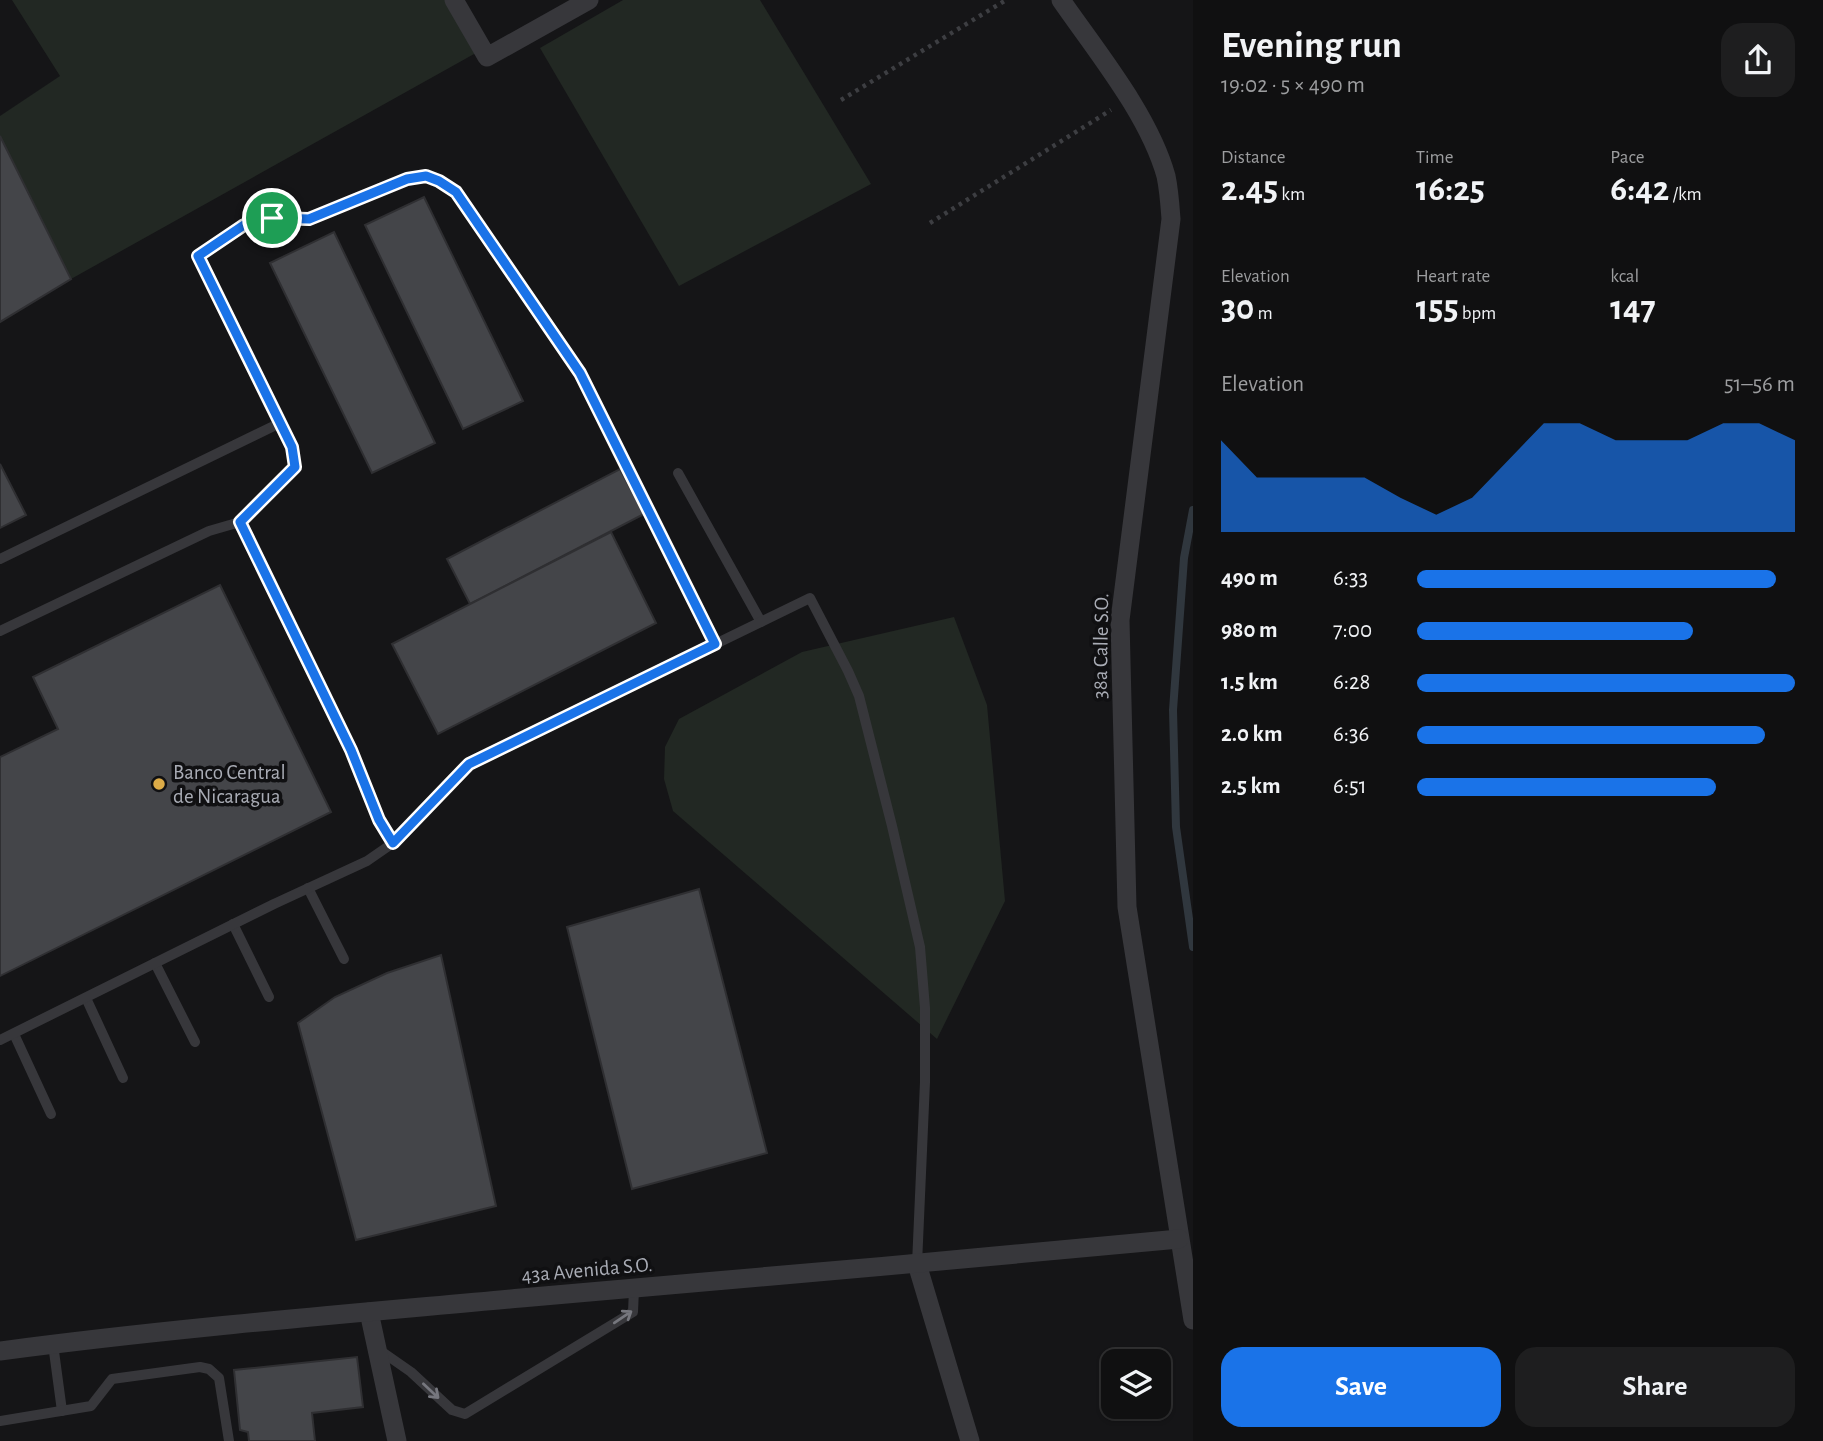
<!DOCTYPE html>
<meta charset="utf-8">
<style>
:root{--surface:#101011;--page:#1e1e1f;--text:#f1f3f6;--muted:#9c9d9f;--line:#303031;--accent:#1a73e8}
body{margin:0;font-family:"Alegreya Sans",sans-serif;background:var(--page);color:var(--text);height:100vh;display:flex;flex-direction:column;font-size:26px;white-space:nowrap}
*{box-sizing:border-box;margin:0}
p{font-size:23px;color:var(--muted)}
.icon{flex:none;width:38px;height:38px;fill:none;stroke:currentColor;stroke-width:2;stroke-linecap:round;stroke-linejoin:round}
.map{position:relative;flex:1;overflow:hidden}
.drawer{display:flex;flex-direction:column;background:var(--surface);width:630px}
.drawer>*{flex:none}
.controls{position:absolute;left:1101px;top:1349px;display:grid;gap:14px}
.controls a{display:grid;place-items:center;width:70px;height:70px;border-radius:14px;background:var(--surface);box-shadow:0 2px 5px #0004,0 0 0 2px var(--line);font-size:35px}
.pin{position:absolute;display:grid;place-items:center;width:60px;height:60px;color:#fff;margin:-30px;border:4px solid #fff;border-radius:50%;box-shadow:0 2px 7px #0007}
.round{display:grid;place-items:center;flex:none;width:74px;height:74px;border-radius:21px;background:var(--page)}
.summary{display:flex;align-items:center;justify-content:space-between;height:119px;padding:0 28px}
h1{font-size:38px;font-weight:700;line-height:52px}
.stats{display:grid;grid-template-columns:repeat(3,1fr);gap:10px;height:119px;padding:7px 28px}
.stats div{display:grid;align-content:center}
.stats b{font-size:35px;font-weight:700}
.stats small{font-size:19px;font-weight:400}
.stats p{font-size:19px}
.chart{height:196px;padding:14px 28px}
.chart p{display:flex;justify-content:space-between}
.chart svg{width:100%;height:126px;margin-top:7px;fill:var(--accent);opacity:.7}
.action{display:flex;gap:14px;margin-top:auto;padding:14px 28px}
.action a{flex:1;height:80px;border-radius:21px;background:var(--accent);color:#fff;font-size:28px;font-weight:700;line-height:80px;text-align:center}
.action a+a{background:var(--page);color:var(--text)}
ul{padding:0 28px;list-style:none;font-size:23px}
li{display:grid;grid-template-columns:112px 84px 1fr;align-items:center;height:52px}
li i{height:18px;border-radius:9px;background:var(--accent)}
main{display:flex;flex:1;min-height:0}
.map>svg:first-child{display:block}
</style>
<main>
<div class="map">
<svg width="1193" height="1441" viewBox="0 0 1193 1441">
<rect width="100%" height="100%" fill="#151517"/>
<g fill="#222823">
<path d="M12,0H454L483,49L71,279L0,136V116L60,76Z"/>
<path d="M623,0H760L871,184L679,286L540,48Z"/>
<path d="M954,617L987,705L1005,901L937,1039L673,811L664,779L665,747L679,719L802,652Z"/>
</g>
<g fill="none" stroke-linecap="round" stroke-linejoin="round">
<path stroke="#30373e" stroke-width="8" d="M1193,510L1184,558L1173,710L1176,827L1193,947"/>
</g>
<g fill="#444549" stroke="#2f2f32" stroke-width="2">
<path d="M0,136L71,279L0,322Z"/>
<path d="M424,197L523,401L463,429L365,225Z"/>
<path d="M334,232L435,443L372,473L270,263Z"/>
<path d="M0,464L26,515L0,528Z"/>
<path d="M620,469L644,514L470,604L447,559Z"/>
<path d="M611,532L656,623L438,734L392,644Z"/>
<path d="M220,585L331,812L0,976V757L58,729L33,677Z"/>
<path d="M699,889L767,1153L632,1189L567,927Z"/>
<path d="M441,955L496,1206L356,1240L298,1023L335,997L387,973Z"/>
<path d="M357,1357L363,1407L312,1413L315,1441H249L248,1432L240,1430L234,1370Z"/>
</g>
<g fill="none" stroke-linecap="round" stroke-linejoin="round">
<g stroke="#3d3e42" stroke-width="4.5" stroke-dasharray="3.5 5" stroke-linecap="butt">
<path d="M841,100L1006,0"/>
<path d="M930,223L1111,110"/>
</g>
<g stroke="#37373b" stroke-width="10">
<path d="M678,473L761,622"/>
<path d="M240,522L351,750L379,820L393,843"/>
<path d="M0,559L280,423"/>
<path d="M0,631L209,531L240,522L295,467L292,447L198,256L244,225L272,218L309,219L407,179L426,176L439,181L456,192L580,373L715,644"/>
<path d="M308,888L344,959"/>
<path d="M233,924L269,997"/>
<path d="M155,963L195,1042"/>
<path d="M86,998L123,1078"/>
<path d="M14,1034L51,1114"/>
<path d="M0,1040L274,904L367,861L393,843L469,764L810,598L848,671L859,696L892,826L920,947L925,1008V1082L917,1264"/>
<path d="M53,1344L62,1411"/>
<path d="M378,1349L411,1372L452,1410L465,1414L633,1312L634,1289"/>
<path d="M0,1421L91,1406L112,1379L200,1367L209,1369L219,1378L229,1441"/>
</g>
<g stroke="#37373b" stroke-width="19">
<path d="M454,0L487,57L589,0"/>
<path d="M1061,0C1097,52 1149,115 1166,176C1169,190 1170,205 1171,219L1120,620L1127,907L1193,1320"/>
<path d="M917,1264L970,1441"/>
<path d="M369,1312L397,1441"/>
<path d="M0,1351C173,1328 347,1314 521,1298C740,1279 960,1260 1179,1239"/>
</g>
</g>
<defs><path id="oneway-shaft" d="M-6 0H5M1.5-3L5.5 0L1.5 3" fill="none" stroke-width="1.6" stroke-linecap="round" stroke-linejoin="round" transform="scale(1.75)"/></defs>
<g stroke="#76777e">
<use href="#oneway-shaft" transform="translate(623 1317) rotate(-34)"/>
<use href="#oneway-shaft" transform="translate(431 1391) rotate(43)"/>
</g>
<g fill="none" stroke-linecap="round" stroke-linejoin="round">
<defs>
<path id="route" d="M426,176L439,181L456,192L580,373L715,644L469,764L393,843L379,820L351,750L240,522L295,467L292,447L198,256L244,225L272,218L309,219L407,179Z"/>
</defs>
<use href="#route" stroke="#fff" stroke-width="14"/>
<use href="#route" stroke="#1a73e8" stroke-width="9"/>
</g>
<circle fill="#dcab47" stroke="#101012" stroke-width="2.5" cx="159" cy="784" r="7"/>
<g text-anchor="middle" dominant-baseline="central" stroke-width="7" stroke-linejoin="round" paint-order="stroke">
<g font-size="21" fill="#a9acb5" stroke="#101012">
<text transform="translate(1101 646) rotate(-89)">38a Calle S.O.</text>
<text transform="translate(587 1270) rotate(-5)">43a Avenida S.O.</text>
</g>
<g font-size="21" fill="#a9acb5" stroke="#101012" text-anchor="start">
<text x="173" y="772">Banco Central<tspan x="173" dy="24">de Nicaragua</tspan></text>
</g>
</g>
</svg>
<div class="controls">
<a><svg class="icon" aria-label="layers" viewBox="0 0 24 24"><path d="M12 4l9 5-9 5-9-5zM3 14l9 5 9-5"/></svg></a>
</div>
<div class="pin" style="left:272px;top:218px;background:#1e9e55"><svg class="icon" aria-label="arrive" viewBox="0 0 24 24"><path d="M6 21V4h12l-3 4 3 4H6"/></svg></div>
</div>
<section class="drawer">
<div class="summary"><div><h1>Evening run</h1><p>19:02 · 5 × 490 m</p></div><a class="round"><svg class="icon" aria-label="share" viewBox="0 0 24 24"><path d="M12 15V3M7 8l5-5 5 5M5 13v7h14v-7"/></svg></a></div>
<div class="stats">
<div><p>Distance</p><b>2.45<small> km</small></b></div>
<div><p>Time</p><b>16:25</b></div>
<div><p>Pace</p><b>6:42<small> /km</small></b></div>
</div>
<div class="stats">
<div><p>Elevation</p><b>30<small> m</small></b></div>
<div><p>Heart rate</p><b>155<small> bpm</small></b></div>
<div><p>kcal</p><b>147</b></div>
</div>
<div class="chart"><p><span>Elevation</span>51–56 m</p>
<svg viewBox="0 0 160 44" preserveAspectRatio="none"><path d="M0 44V12L10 25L20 25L30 25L40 25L50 32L60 38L70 32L80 19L90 6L100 6L110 12L120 12L130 12L140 6L150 6L160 12V44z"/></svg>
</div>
<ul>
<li><b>490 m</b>6:33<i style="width:95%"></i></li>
<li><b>980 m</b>7:00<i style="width:73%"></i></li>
<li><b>1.5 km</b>6:28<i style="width:100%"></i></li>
<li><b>2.0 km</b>6:36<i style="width:92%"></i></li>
<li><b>2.5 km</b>6:51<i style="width:79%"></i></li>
</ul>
<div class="action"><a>Save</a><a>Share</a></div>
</section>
</main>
